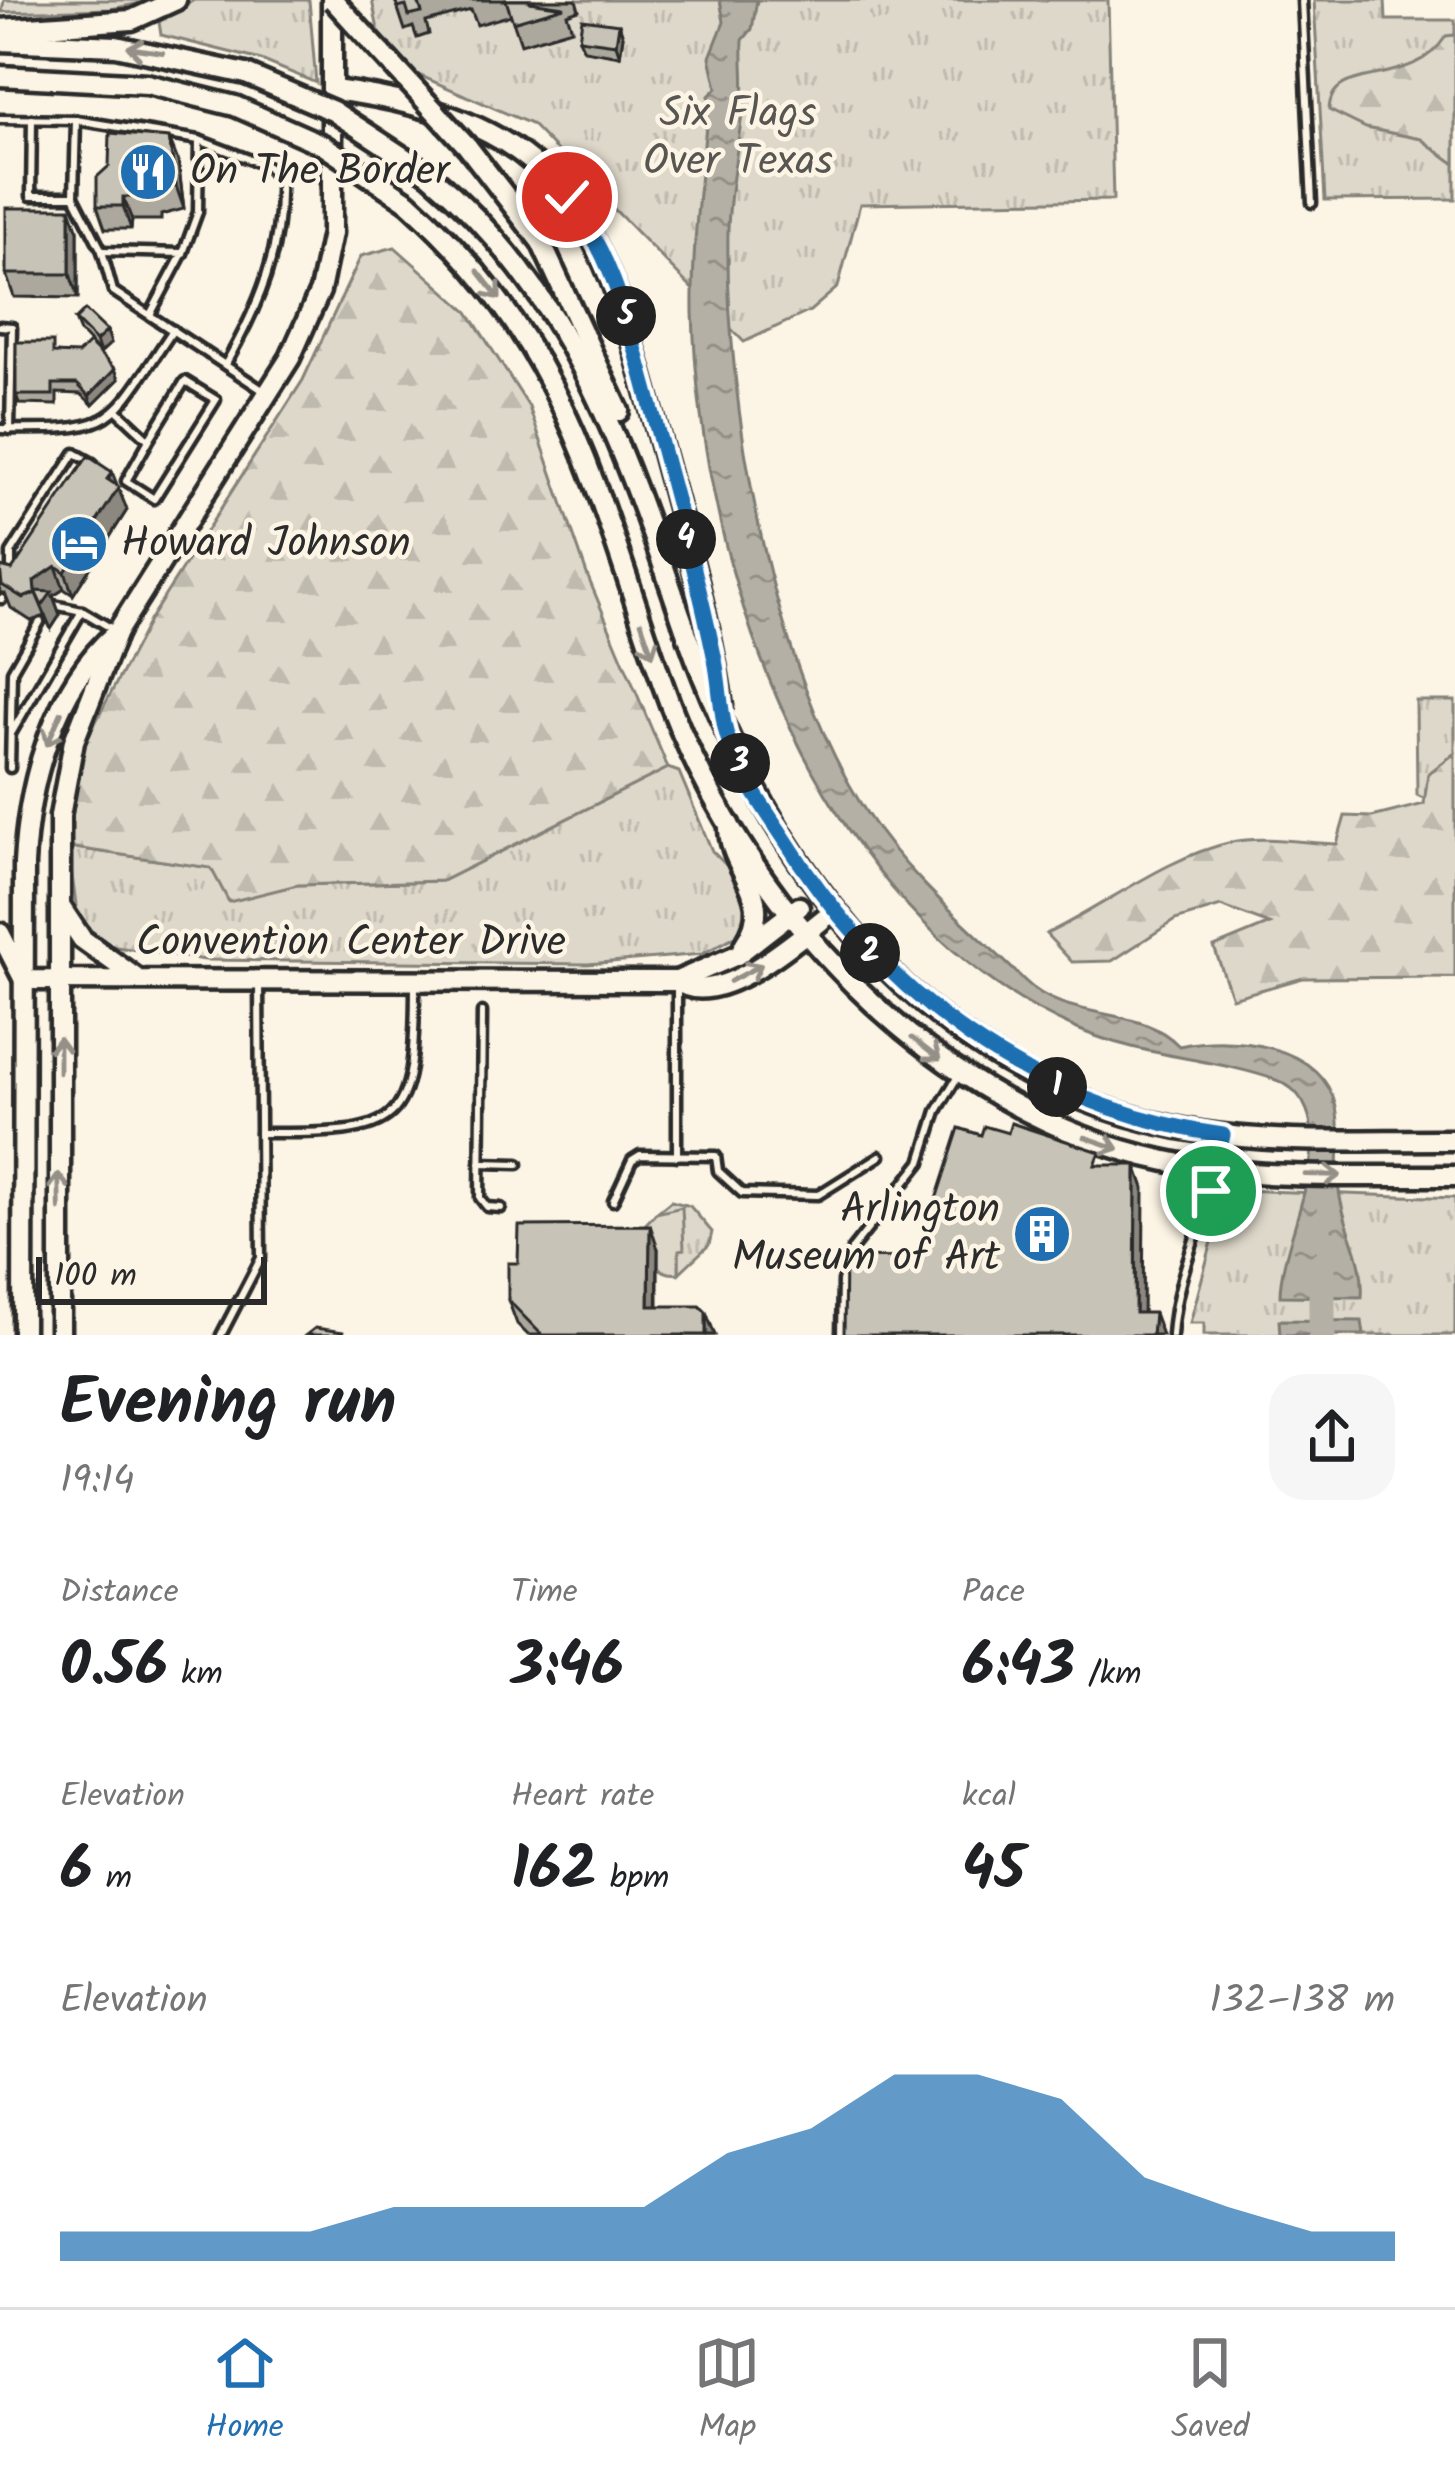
<!DOCTYPE html>
<meta charset="utf-8">
<style>
:root{--surface:#fff;--page:#f6f6f6;--text:#202124;--muted:#757577;--line:#e0e0e0;--accent:#1f6fb2}
body{margin:0;font-family:Kalam,sans-serif;background:var(--page);color:var(--text);height:100vh;display:flex;flex-direction:column;font-size:45px;white-space:nowrap}
*{box-sizing:border-box;margin:0}
p{font-size:39px;color:var(--muted)}
.icon{flex:none;width:66px;height:66px;fill:none;stroke:currentColor;stroke-width:2;stroke-linecap:round;stroke-linejoin:round}
.map{position:relative;height:1335px;overflow:hidden}
.sheet{display:flex;flex-direction:column;background:var(--surface);flex:1}
.sheet>*{flex:none}
.scale{position:absolute;left:36px;bottom:30px;width:231px;box-sizing:border-box;padding-left:12px;border:6px solid #2b2b2b;border-top:0;font-size:33px;line-height:42px;white-space:nowrap;color:#2b2b2b;-webkit-text-stroke:9px #fcf5e5;paint-order:stroke}
.pin{position:absolute;display:grid;place-items:center;width:102px;height:102px;color:#fff;margin:-51px;border:6px solid #fff;border-radius:50%;box-shadow:0 3px 12px #0007}
.km{position:absolute;width:60px;height:60px;margin:-30px;border-radius:50%;background:#222;color:#fff;font-size:33px;line-height:60px;text-align:center}
.round{display:grid;place-items:center;flex:none;width:126px;height:126px;border-radius:36px;background:var(--page)}
.head{display:flex;align-items:center;justify-content:space-between;height:204px;padding:0 60px}
h1{font-size:66px;font-weight:700;line-height:90px}
.metrics{display:grid;grid-template-columns:repeat(3,1fr);gap:18px;height:204px;padding:12px 60px}
.metrics div{display:grid;align-content:center}
.metrics b{font-size:60px;font-weight:700}
.metrics small{font-size:33px;font-weight:400}
.metrics p{font-size:33px}
.chart{height:336px;padding:24px 60px}
.chart p{display:flex;justify-content:space-between}
.chart svg{width:100%;height:216px;margin-top:12px;fill:var(--accent);opacity:.7}
.menu{display:flex;justify-content:space-around;align-items:center;height:168px;border-top:3px solid var(--line);background:var(--surface);font-size:33px;color:var(--muted)}
.menu a{display:grid;justify-items:center;gap:6px}
.menu .active{color:var(--accent)}
.map>svg:first-child{display:block}
</style>
<div class="map">
<svg width="1455" height="1335" viewBox="0 0 1455 1335">
<defs>
<pattern id="grass-tufts" width="24" height="20" patternUnits="userSpaceOnUse" patternTransform="scale(3)"><rect width="24" height="20" fill="#ded8ca"/><path d="M3 7l-1-3M5 7V3M7 7l1-3M15 17l-1-3M17 17v-4M19 17l1-3" fill="none" stroke="#bfbaae"/></pattern>
<pattern id="forest-firs" width="22" height="20" patternUnits="userSpaceOnUse" patternTransform="scale(3)"><rect width="22" height="20" fill="#ded8ca"/><path d="M5 1l3.5 6h-7zM16 11l3.5 6h-7z" fill="#bfbaae"/></pattern>
<pattern id="water-ripples" width="26" height="14" patternUnits="userSpaceOnUse" patternTransform="scale(3)"><rect width="26" height="14" fill="#b4b0a5"/><path d="M2 4q2-2 4 0t4 0M15 11q2-2 4 0t4 0" fill="none" stroke="#938f87"/></pattern>
</defs>
<rect width="100%" height="100%" fill="#fcf5e5"/>
<filter id="ink" filterUnits="userSpaceOnUse"><feTurbulence type="fractalNoise" baseFrequency=".00833" numOctaves="2"/><feDisplacementMap in="SourceGraphic" scale="24" xChannelSelector="R" yChannelSelector="G"/><feConvolveMatrix kernelMatrix="1 2 1 2 8 2 1 2 1" color-interpolation-filters="sRGB"/></filter>
<g filter="url(#ink)">
<g fill="url(#grass-tufts)" stroke="#84827a" stroke-width="3">
<path d="M4,0H156L111,9L2,12Z"/>
<path d="M194,0H309L316,83L261,60L161,35L159,22Z"/>
<path d="M372,0H1108L1113,200L860,204L838,287L810,311L744,342L531,124L384,60Z"/>
<path d="M1314,0H1385L1386,20H1455V199L1325,200Z"/>
<path d="M1416,701H1455V753L1428,774L1425,799L1417,795Z"/>
<path d="M668,768L679,772L712,851L734,873L748,904L739,934L702,954L588,964L205,960L96,944L78,919L68,847L212,868L229,901L297,885L442,881Z"/>
<path d="M1239,1190L1455,1198V1335H1204V1323H1190L1217,1223L1226,1226Z"/>
<path d="M671,1201L690,1206L712,1232L709,1245L679,1273V1249H683L656,1213Z"/>
</g>
<g fill="url(#forest-firs)" stroke="#84827a" stroke-width="3">
<path d="M1455,35V164L1421,139L1366,128L1329,110C1331,58 1410,93 1446,36Z"/>
<path d="M395,247L468,312L529,407L588,577L668,768L442,881L297,885L229,902L211,868L68,847L82,748L150,619L303,380L361,256Z"/>
<path d="M1455,753V977L1303,978L1232,998L1214,947L1270,924L1221,906L1175,920L1112,961L1072,962L1046,934C1107,905 1165,857 1232,842C1263,835 1304,843 1337,844L1345,816L1372,817L1424,804L1428,774Z"/>
</g>
<path fill="#ded8ca" stroke="#84827a" stroke-width="3" d="M682,1207L684,1249L679,1250V1273C654,1277 648,1250 639,1231L656,1213Z"/>
<g fill="url(#water-ripples)" stroke="#7d7b74" stroke-width="3">
<path d="M720,0H757L752,29L743,40C742,61 745,83 743,104C739,146 729,187 728,230C725,405 771,668 868,815C909,878 971,928 1024,980C1068,1024 1138,1003 1179,1046C1233,1035 1321,1043 1336,1107C1342,1134 1336,1163 1339,1191C1344,1231 1365,1255 1362,1297L1280,1296C1280,1242 1333,1154 1303,1102C1297,1092 1288,1084 1276,1080C1211,1057 1144,1058 1075,1028C817,915 700,575 693,312C692,239 702,168 709,96L717,88L710,57L724,22Z"/>
<path d="M1279,1320L1362,1321L1364,1335H1280Z"/>
</g>
<g fill="none" stroke-linecap="round" stroke-linejoin="round">
<path stroke="#b4b0a5" stroke-width="27" d="M1322,1335V1264"/>
<defs>
<g id="service">
<path d="M1302,0L1312,203"/>
<path d="M0,119L76,120L74,196L102,251L113,291L267,393"/>
<path d="M32,119L31,196H74"/>
<path d="M76,120L199,140L198,212L183,253"/>
<path d="M199,140L267,166L280,181C282,251 259,306 225,365"/>
<path d="M102,251L183,253L150,315"/>
<path d="M0,326L12,327L10,430"/>
<path d="M118,411L149,440L126,481L154,499L216,400L185,381L149,440"/>
<path d="M0,429C119,431 108,426 173,330"/>
<path d="M11,574V553L75,453L93,463"/>
<path d="M0,599H2"/>
<path d="M50,604L82,611L114,630"/>
<path d="M12,732L82,611"/>
<path d="M10,768L12,671L40,622"/>
<path d="M482,1012L480,1198L487,1207L501,1208"/>
<path d="M260,1133C403,1134 415,1129 415,983"/>
<path d="M677,1156V985"/>
<path d="M480,1163L518,1164"/>
<path d="M613,1201L632,1160L640,1155L716,1156L718,1171L742,1193L818,1195L880,1156"/>
<path d="M221,1335L261,1258L259,983"/>
<path d="M841,1335L842,1281L852,1249L921,1162L937,1111L958,1076"/>
<path d="M1172,1335C1176,1267 1213,1206 1223,1138"/>
</g>
<g id="secondary">
<path d="M0,29L132,20L176,0"/>
<path d="M0,41L116,46L246,74"/>
<path d="M0,76L147,84L235,106"/>
<path d="M334,90C576,122 602,227 659,438C683,526 709,616 722,706"/>
<path d="M467,146L541,242L619,411"/>
<path d="M429,174C572,295 622,445 681,617C765,864 926,1088 1201,1132C1284,1145 1371,1139 1455,1140"/>
<path d="M408,202C569,347 594,487 662,682C738,902 932,1112 1166,1161C1260,1181 1359,1175 1455,1176"/>
<path d="M729,824C727,871 779,896 744,945"/>
<path d="M60,906L82,939L136,978"/>
<path d="M0,933L24,980L677,981C718,1012 800,937 832,912"/>
<path d="M677,981L737,955L799,907"/>
<path d="M23,1335L24,864C28,783 54,686 117,632L290,358L320,291L332,233V0"/>
<path d="M60,1335V816L74,741L117,632"/>
</g>
</defs>
<use href="#service" stroke="#2b2b2b" stroke-width="15"/>
<use href="#secondary" stroke="#2b2b2b" stroke-width="27"/>
<use href="#service" stroke="#fcf5e5" stroke-width="6"/>
<use href="#secondary" stroke="#fcf5e5" stroke-width="18"/>
<defs>
<g id="secondary-bridge">
<path d="M333,0L467,146"/>
<path d="M246,74L333,111L429,174"/>
<path d="M235,106L323,145L408,202"/>
</g>
</defs>
<use href="#secondary-bridge" stroke="#2b2b2b" stroke-width="27" stroke-linecap="butt"/>
<use href="#secondary-bridge" stroke="#fcf5e5" stroke-width="18"/>
</g>
<g fill="#aca89d" stroke="#2b2b2b" stroke-width="3">
<path d="M395,0H576L579,10L567,14L572,29L521,44L511,15L477,25L471,10L426,22L429,34L417,38L413,27L405,30Z"/>
<path d="M619,24L623,36L620,56L584,50L579,39Z"/>
<path d="M178,161L184,209L161,215V220H132L131,229H105L97,206Z"/>
<path d="M78,231V298L14,297L6,274Z"/>
<path d="M75,320L107,331L111,343L100,353L80,332Z"/>
<path d="M57,353L115,369L119,379L93,405L81,394L57,393V405L19,404L16,395Z"/>
<path d="M117,486L127,510L73,595L64,589L53,596L60,615L51,629L45,616L31,621L11,608L5,593H0V567L12,570Z"/>
<path d="M658,1249V1306L715,1335H528L517,1324L508,1300L518,1263Z"/>
</g>
<g fill="#8c8880" stroke="#2b2b2b" stroke-width="3">
<path d="M619,24L623,36L620,56L616,44Z"/>
<path d="M169,138L178,161L184,209L176,186Z"/>
<path d="M123,197L132,220L131,229L123,206Z"/>
<path d="M70,208L78,231V298L70,274Z"/>
<path d="M107,331L111,343L100,353L96,341Z"/>
<path d="M115,369L119,379L93,405L89,396Z"/>
<path d="M112,472L127,510L73,595L65,572Z"/>
<path d="M56,566L64,589L53,596L60,615L51,629L35,591L34,581Z"/>
<path d="M1136,1165L1144,1188L1143,1335L1135,1313Z"/>
<path d="M650,1225L658,1249L657,1329L649,1306Z"/>
<path d="M706,1312L715,1335H706Z"/>
<path d="M1154,1313L1162,1335H1152Z"/>
</g>
<g fill="#c8c3b7" stroke="#2b2b2b" stroke-width="3">
<path d="M395,0H421L418,1L422,13L409,16L406,6L398,8Z"/>
<path d="M506,0H536L529,2L564,7L513,22Z"/>
<path d="M582,19L619,24L616,44L579,39Z"/>
<path d="M110,133L169,138L176,186L152,192V197H123V206H97V177L109,166Z"/>
<rect x="6" y="208" width="64" height="66"/>
<path d="M85,310L107,331L96,341L75,320Z"/>
<path d="M16,342H53V353L78,354L89,343L115,369L89,396L77,384H53V395H16Z"/>
<path d="M88,456L112,472L107,479L119,487L65,572L56,566L34,581L35,591L52,592L42,606L36,593L23,598L2,585L0,567L12,570Z"/>
<path d="M1011,1123L1100,1152L1095,1165H1136L1135,1313H1154L1152,1335H844L845,1257L917,1258L959,1128L981,1135L984,1126L1008,1133Z"/>
<path d="M650,1225L649,1306H700L706,1312V1335H542L508,1300V1263H518L519,1226Z"/>
<path d="M315,1328L343,1332L345,1335H306Z"/>
</g>
<defs><path id="oneway-shaft" d="M-6 0H5M1.5-3L5.5 0L1.5 3" fill="none" stroke-width="1.6" stroke-linecap="round" stroke-linejoin="round" transform="scale(3)"/></defs>
<g stroke="#949088">
<use href="#oneway-shaft" transform="translate(145 50) rotate(-172)"/>
<use href="#oneway-shaft" transform="translate(489 285) rotate(52)"/>
<use href="#oneway-shaft" transform="translate(647 639) rotate(71)"/>
<use href="#oneway-shaft" transform="translate(54 729) rotate(114)"/>
<use href="#oneway-shaft" transform="translate(746 973) rotate(-28)"/>
<use href="#oneway-shaft" transform="translate(926 1049) rotate(38)"/>
<use href="#oneway-shaft" transform="translate(59 1055) rotate(-90)"/>
<use href="#oneway-shaft" transform="translate(1102 1143) rotate(19)"/>
<use href="#oneway-shaft" transform="translate(1323 1175) rotate(1)"/>
<use href="#oneway-shaft" transform="translate(59 1191) rotate(-91)"/>
</g>
</g>
<g fill="none" stroke-linecap="round" stroke-linejoin="round" filter="url(#ink)">
<defs>
<path id="route" d="M567,197C612,254 627,319 646,388C670,478 696,569 715,660C720,684 720,709 726,732C735,767 762,805 782,835C882,996 1033,1108 1223,1135L1211,1191"/>
</defs>
<use href="#route" stroke="#fff" stroke-width="24"/>
<use href="#route" stroke="#1f6fb2" stroke-width="15"/>
</g>
<defs>
<symbol id="restaurant-disc" viewBox="-11 -11 22 22"><circle r="9.5" fill="#1f6fb2" stroke="#fcf5e5"/><path d="M-5-6h1v4h1v-4h1v4h1v-4h1v5L-1.5 .5V6h-2V.5L-5-1ZM5-6V6H3V1.5H1.5Q1.5-4 5-6Z" fill="#fff"/></symbol>
<symbol id="hotel-disc" viewBox="-11 -11 22 22"><circle r="9.5" fill="#1f6fb2" stroke="#fcf5e5"/><path d="M-6-4.5h1.5V1H6V5H4.5V3h-9V5H-6ZM-4 0a1.8 1.8 0 1 1 3.6 0ZM.5 0V-2.5h3Q6-2.5 6 0Z" fill="#fff"/></symbol>
<symbol id="building-disc" viewBox="-11 -11 22 22"><circle r="9.5" fill="#1f6fb2" stroke="#fcf5e5"/><path d="M-4-6H4V6H1V3H-1V6H-4ZM-2.5-4.3h1.7v1.8h-1.7ZM.8-4.3h1.7v1.8H.8ZM-2.5-1h1.7V.8h-1.7ZM.8-1h1.7V.8H.8Z" fill="#fff"/></symbol>
</defs>
<g fill-rule="evenodd">
<use href="#restaurant-disc" x="115" y="139" width="66" height="66"/>
<use href="#hotel-disc" x="46" y="511" width="66" height="66"/>
<use href="#building-disc" x="1009" y="1201" width="66" height="66"/>
</g>
<g text-anchor="middle" dominant-baseline="central" stroke-width="9" stroke-linejoin="round" paint-order="stroke">
<g font-size="42" fill="#585653" stroke="#fcf5e5">
<text x="738" y="114">Six Flags<tspan x="738" dy="48">Over Texas</tspan></text>
</g>
<g font-size="42" fill="#2b2b2b" stroke="#fcf5e5" text-anchor="start">
<text x="190" y="172">On The Border</text>
<text x="121" y="544">Howard Johnson</text>
<text x="1000" y="1210" text-anchor="end">Arlington<tspan x="1000" dy="48">Museum of Art</tspan></text>
</g>
<g font-size="42" fill="#2b2b2b" stroke="#fcf5e5">
<text x="351" y="943">Convention Center Drive</text>
</g>
</g>
</svg>
<div class="scale">100 m</div>
<div class="pin" style="left:1211px;top:1191px;background:#1e9e55"><svg class="icon" aria-label="arrive" viewBox="0 0 24 24"><path d="M6 21V4h12l-3 4 3 4H6"/></svg></div>
<div class="pin" style="left:567px;top:197px;background:#d93025"><svg class="icon" aria-label="check" viewBox="0 0 24 24"><path d="M5 12l5 5 9-10"/></svg></div>
<b class="km" style="left:1057px;top:1087px">1</b>
<b class="km" style="left:870px;top:953px">2</b>
<b class="km" style="left:740px;top:763px">3</b>
<b class="km" style="left:686px;top:539px">4</b>
<b class="km" style="left:626px;top:316px">5</b>
</div>
<section class="sheet">
<div class="head"><div><h1>Evening run</h1><p>19:14</p></div><a class="round"><svg class="icon" aria-label="share" viewBox="0 0 24 24"><path d="M12 15V3M7 8l5-5 5 5M5 13v7h14v-7"/></svg></a></div>
<div class="metrics">
<div><p>Distance</p><b>0.56<small> km</small></b></div>
<div><p>Time</p><b>3:46</b></div>
<div><p>Pace</p><b>6:43<small> /km</small></b></div>
</div>
<div class="metrics">
<div><p>Elevation</p><b>6<small> m</small></b></div>
<div><p>Heart rate</p><b>162<small> bpm</small></b></div>
<div><p>kcal</p><b>45</b></div>
</div>
<div class="chart"><p><span>Elevation</span>132–138 m</p>
<svg viewBox="0 0 160 44" preserveAspectRatio="none"><path d="M0 44V38L10 38L20 38L30 38L40 33L50 33L60 33L70 33L80 22L90 17L100 6L110 6L120 11L130 27L140 33L150 38L160 38V44z"/></svg>
</div>
</section>
<nav class="menu">
<a class="active"><svg class="icon" aria-label="home" viewBox="0 0 24 24"><path d="M3 11l9-7 9 7M6 9v11h12V9"/></svg>Home</a>
<a><svg class="icon" aria-label="map" viewBox="0 0 24 24"><path d="M3 6l6-2 6 2 6-2v14l-6 2-6-2-6 2zM9 4v14M15 6v14"/></svg>Map</a>
<a><svg class="icon" aria-label="saved" viewBox="0 0 24 24"><path d="M7 4h10v16l-5-4-5 4z"/></svg>Saved</a>
</nav>
